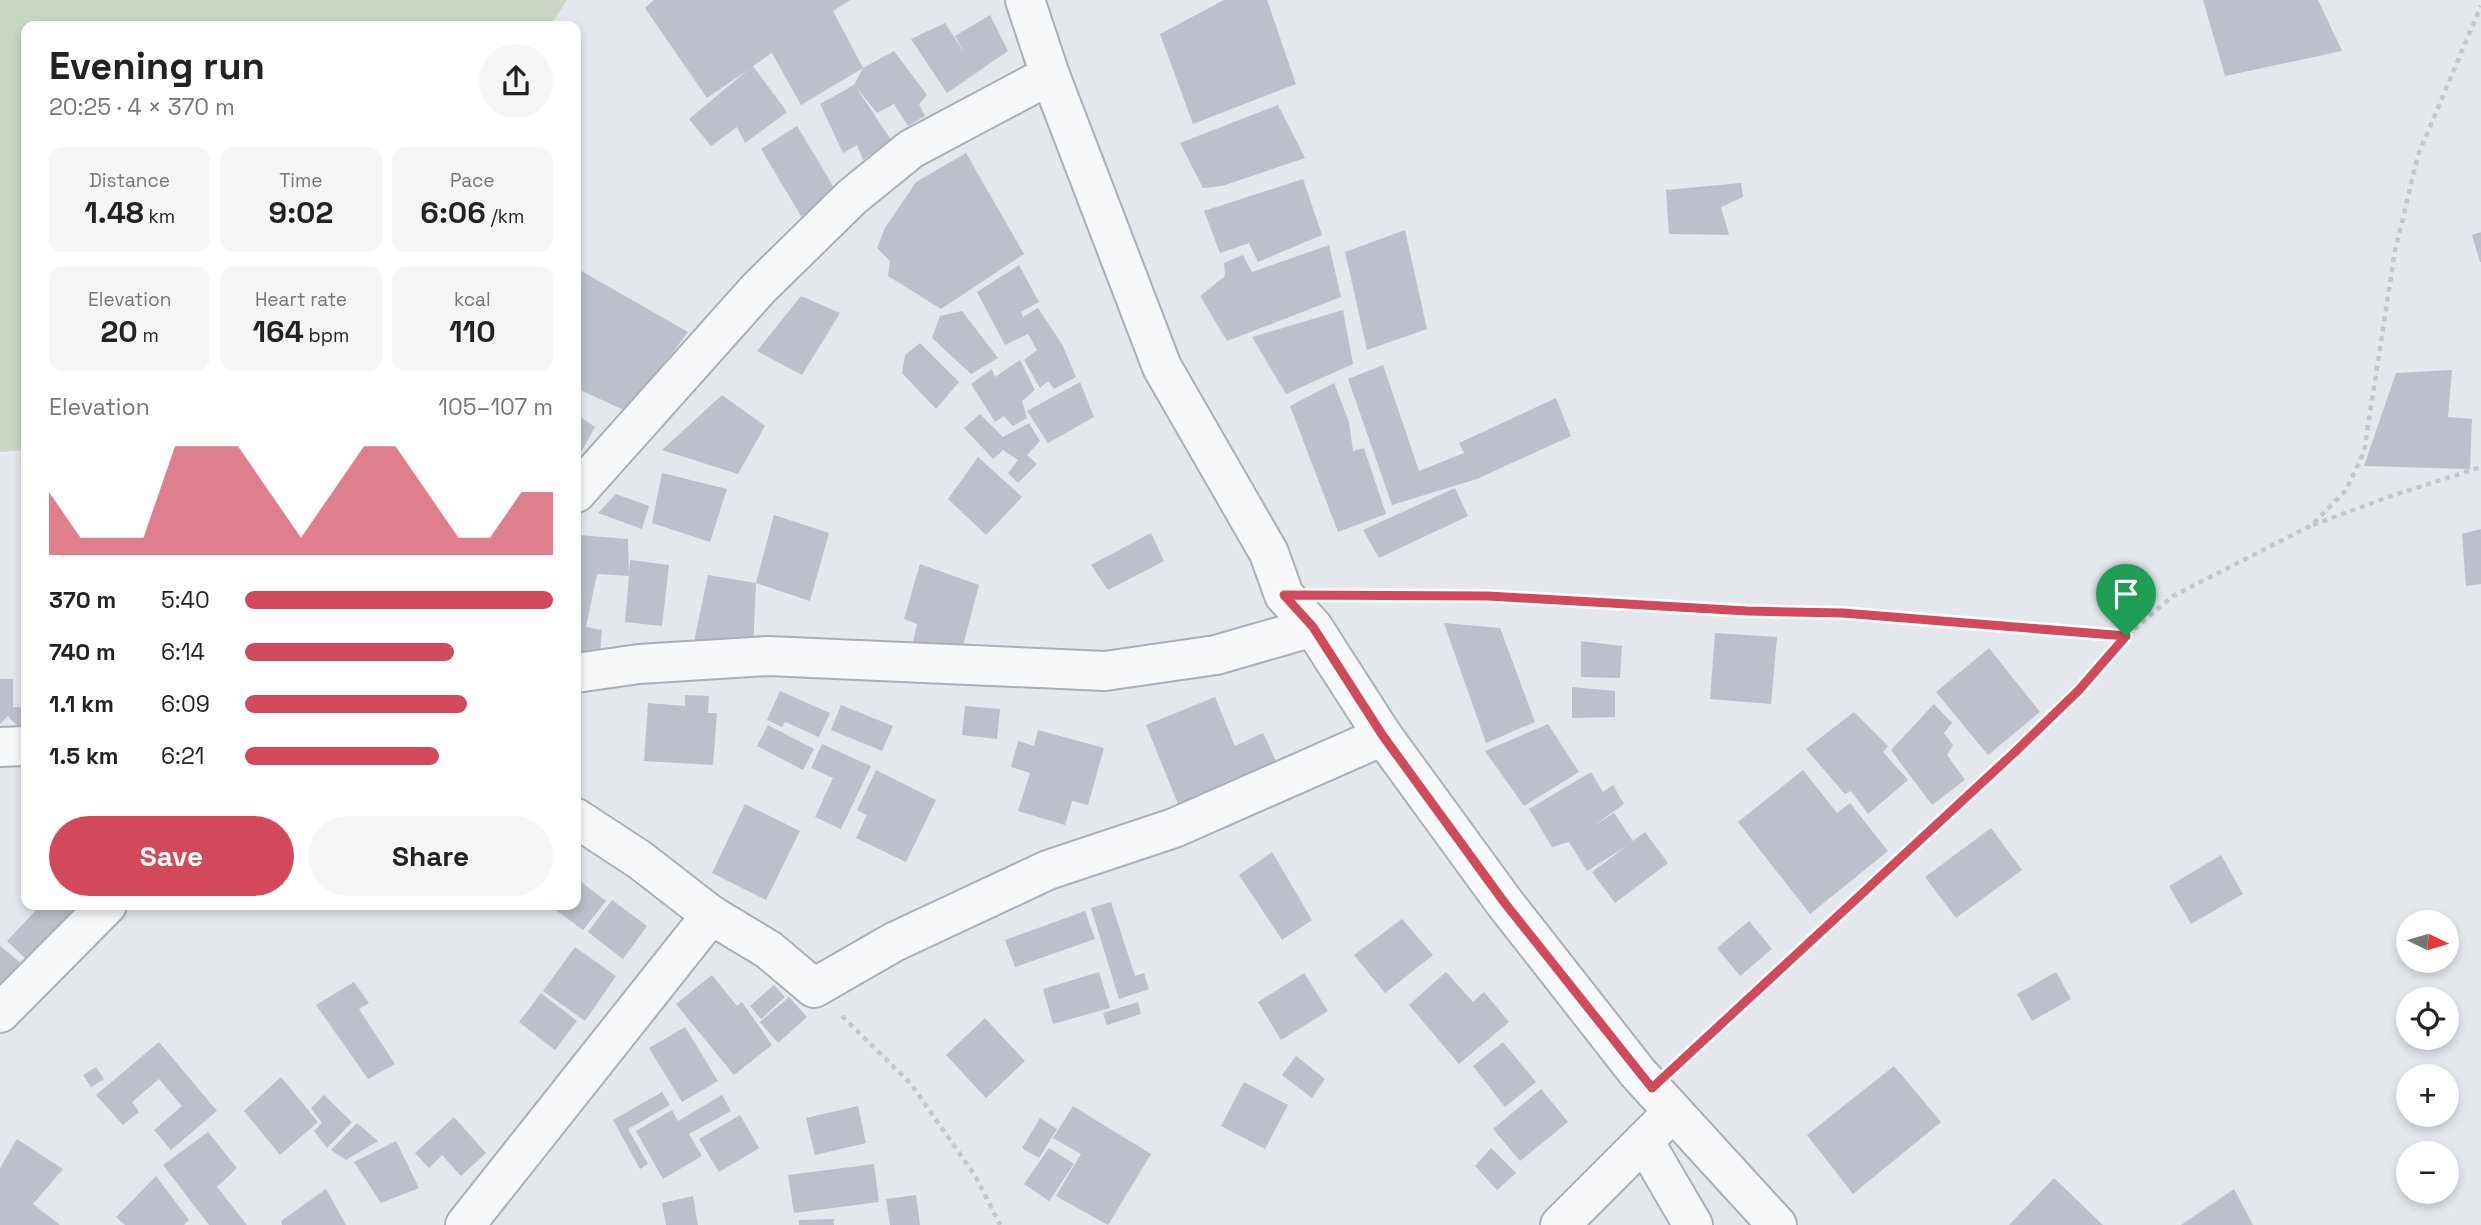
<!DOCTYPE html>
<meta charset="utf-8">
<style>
:root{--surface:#fff;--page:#f6f6f6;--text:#222;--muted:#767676;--accent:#d1495b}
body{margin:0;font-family:"Space Grotesk",sans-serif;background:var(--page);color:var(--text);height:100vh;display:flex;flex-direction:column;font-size:26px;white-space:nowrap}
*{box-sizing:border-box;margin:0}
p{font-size:23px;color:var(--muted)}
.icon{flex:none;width:38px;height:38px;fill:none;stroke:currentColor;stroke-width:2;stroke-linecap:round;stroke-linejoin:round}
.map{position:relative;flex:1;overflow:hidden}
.sheet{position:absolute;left:21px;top:21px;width:560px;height:889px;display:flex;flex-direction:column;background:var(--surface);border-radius:14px;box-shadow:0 4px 10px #0003}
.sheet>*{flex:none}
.needle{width:46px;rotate:95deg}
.tools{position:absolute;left:2396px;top:910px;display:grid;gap:14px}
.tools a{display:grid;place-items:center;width:63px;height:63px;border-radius:50%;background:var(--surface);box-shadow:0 4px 10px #0003;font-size:35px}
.pin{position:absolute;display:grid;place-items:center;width:60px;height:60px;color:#fff;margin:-72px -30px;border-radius:50% 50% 50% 0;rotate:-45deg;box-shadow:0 0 7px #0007}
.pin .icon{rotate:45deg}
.round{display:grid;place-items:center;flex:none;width:74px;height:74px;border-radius:37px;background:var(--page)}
.head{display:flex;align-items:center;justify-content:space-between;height:119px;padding:0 28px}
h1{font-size:38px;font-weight:700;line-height:52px}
.metrics{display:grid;grid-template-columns:repeat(3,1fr);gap:10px;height:119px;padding:7px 28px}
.metrics div{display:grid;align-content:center;border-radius:14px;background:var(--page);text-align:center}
.metrics b{font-size:30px;font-weight:700}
.metrics small{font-size:19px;font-weight:400}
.metrics p{font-size:19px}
.chart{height:196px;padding:14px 28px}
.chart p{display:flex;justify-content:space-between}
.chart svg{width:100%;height:126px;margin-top:7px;fill:var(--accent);opacity:.7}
.button{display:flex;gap:14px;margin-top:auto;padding:14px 28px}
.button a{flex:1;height:80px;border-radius:42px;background:var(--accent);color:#fff;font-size:28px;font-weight:700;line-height:80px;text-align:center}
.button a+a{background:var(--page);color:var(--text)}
ul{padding:0 28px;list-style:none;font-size:23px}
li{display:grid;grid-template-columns:112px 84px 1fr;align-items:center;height:52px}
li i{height:18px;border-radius:9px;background:var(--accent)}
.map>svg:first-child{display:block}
</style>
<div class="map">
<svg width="2481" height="1225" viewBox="0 0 2481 1225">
<rect width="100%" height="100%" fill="#e4e7ec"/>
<path fill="#c9d6c5" d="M0,0H567L550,26H26V450L0,452Z"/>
<g fill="#bbc0ca">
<path d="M654,0H850L833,11L863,68L894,51L927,95L919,104L925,116L908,126L894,104L877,113L856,87L891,140L863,160L857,145L843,153L820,104L854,85L863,68L801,105L772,53L753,66L787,112L745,143L737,127L711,146L689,119L749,69L707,98L645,8Z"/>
<path d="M1224,0H1267L1296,84L1193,124L1160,34Z"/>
<path d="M2203,0H2318L2342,51L2225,76Z"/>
<path d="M990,15L1008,51L947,93L911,39L945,23L965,54L955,36Z"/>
<path d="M1278,105L1305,158L1222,186L1203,188L1180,143Z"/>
<path d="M797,126L838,194L804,221L761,149Z"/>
<path d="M966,153L1024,254L941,309L888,276L890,261L877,248L885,228L916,182Z"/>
<path d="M1303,179L1322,235L1258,262L1249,243L1220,253L1204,211Z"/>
<path d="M1741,183L1743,197L1721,207L1729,235L1669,234L1666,190Z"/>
<path d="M1405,230L1427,329L1367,350L1345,252Z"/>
<path d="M2481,232V262H2480L2472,235Z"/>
<path d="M1329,245L1341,297L1227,341L1200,296L1225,276L1224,263L1243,255L1252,272Z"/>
<path d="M1019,265L1039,302L1021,312L1023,317L1038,308L1062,344L1076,377L1054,389L1048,381L1040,388L1024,360L1037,350L1028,334L1005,345L977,292Z"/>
<path d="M576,268L688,332L628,412L576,388Z"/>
<path d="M801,296L840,313L802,375L757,351Z"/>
<path d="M1343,310L1353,364L1286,394L1252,337Z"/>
<path d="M962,311L998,358L971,374L932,338L940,316Z"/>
<path d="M920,343L959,382L936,409L902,373L905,355Z"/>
<path d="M1020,360L1035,390L1022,401L1027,418L1013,426L1004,416L995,422L971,384L992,369L995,377Z"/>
<path d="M1383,365L1419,471L1464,453L1459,443L1556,398L1571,436L1477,479L1392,505L1348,379Z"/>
<path d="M2452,370L2448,417L2472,419L2470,469L2364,466L2396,373Z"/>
<path d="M1080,382L1094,417L1048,443L1027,411Z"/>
<path d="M1334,383L1349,422L1353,451L1364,448L1386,514L1338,532L1290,406Z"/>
<path d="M722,395L765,426L738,474L662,450Z"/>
<path d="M576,414L595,427L576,461Z"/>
<path d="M980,414L1003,437L1029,423L1040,441L1027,455L1037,464L1018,483L1008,473L1018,460L1003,450L993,459L964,428Z"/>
<path d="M978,457L1022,497L986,535L948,499Z"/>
<path d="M662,473L727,489L710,542L652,523Z"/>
<path d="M1455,488L1468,516L1379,558L1363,530Z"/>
<path d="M616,494L649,506L642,529L598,513Z"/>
<path d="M774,515L829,533L810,601L756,583L753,648L692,651L708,575L756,583Z"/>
<path d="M2481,529V584L2466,586L2462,534Z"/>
<path d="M1151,533L1164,561L1108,590L1091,565Z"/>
<path d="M579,535L628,539L629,574L630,560L669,565L662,626L625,622L629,576L597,574L586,627L602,630L600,654L576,653V539Z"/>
<path d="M920,564L979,585L960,657L912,647L917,624L904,619Z"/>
<path d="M1444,623L1500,628L1535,722L1486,743Z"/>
<path d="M1715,633L1777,637L1771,704L1710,699Z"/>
<path d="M1581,641L1622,646L1620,678L1581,677Z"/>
<path d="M1989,648L2040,712L1988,755L1936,692Z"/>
<path d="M0,679H13V707H26V728H19L8,716L0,724Z"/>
<path d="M1572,687L1615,691V717L1572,718Z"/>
<path d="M780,691L830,713L819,737L785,722L782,727L767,720Z"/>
<path d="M685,695L709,696L708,713H717L713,765L644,761L648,703L685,706Z"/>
<path d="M1215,697L1235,746L1263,733L1279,767L1180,809L1146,725Z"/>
<path d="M1934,704L1952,723L1944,733L1953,745L1947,755L1965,780L1932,805L1891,750Z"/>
<path d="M841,705L893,726L882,751L831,730Z"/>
<path d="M965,706L1000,709L997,739L962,735Z"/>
<path d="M1854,712L1888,746L1883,752L1908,780L1868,814L1851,791L1845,794L1806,749Z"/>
<path d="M1548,724L1579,772L1524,806L1485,751Z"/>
<path d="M768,725L814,749L803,770L757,746Z"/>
<path d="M1038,730L1104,748L1088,805L1072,801L1065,825L1018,811L1030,773L1011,767L1018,741L1034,746Z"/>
<path d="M822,744L871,766L841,829L815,817L833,778L811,768Z"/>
<path d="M876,770L936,800L906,862L856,838L867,815L857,810Z"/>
<path d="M1803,770L1837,813L1850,803L1888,851L1810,914L1738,822Z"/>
<path d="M1591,772L1603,792L1613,785L1624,804L1592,827L1614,813L1633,841L1645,832L1668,863L1615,903L1592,872L1628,845L1587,871L1569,842L1552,847L1529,809Z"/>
<path d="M745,804L800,831L766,900L712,873Z"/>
<path d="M1991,828L2022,870L1956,918L1925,877Z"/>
<path d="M1272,852L1312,920L1282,940L1239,875Z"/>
<path d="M2221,855L2243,894L2191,924L2169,886Z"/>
<path d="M576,878L606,901L583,930L549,905H576Z"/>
<path d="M612,900L647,926L623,959L588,932Z"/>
<path d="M1111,902L1135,976L1144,973L1149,989L1119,999L1091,908Z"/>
<path d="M41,905H64L69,910L74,908L82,915L33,966L7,941Z"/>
<path d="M1085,911L1095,939L1015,967L1005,940Z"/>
<path d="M1402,919L1433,955L1385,993L1354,955Z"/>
<path d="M1749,921L1772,949L1740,976L1717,948Z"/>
<path d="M0,946L27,968L0,1000Z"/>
<path d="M575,947L616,976L585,1021L543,991Z"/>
<path d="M1099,972L1110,1008L1053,1024L1043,989Z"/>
<path d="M1446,972L1473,1002L1484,992L1509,1022L1459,1064L1409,1005Z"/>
<path d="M2056,972L2071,999L2032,1021L2017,994Z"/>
<path d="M1304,973L1328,1011L1281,1040L1258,1002Z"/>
<path d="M712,975L737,1006L742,1002L772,1045L734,1075L676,1004Z"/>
<path d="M354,982L369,1003L359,1009L395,1064L368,1079L316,1005Z"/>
<path d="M774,985L785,997L761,1019L750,1006Z"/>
<path d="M541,993L577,1021L555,1050L519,1022Z"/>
<path d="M789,997L807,1017L778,1043L760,1022Z"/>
<path d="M1138,1002L1141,1014L1107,1025L1103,1013Z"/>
<path d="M985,1018L1025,1061L986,1098L946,1055Z"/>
<path d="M685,1027L718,1081L682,1102L649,1048Z"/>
<path d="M159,1042L217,1111L171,1150L154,1130L182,1106L159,1079L132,1102L139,1112L123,1125L96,1095Z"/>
<path d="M1503,1042L1536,1082L1505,1107L1473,1066Z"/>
<path d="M1296,1056L1325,1079L1312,1098L1282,1075Z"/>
<path d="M1894,1066L1941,1122L1853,1194L1807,1135Z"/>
<path d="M96,1067L104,1079L91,1087L83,1075Z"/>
<path d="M281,1077L318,1122L280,1155L244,1111Z"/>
<path d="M1244,1082L1288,1105L1265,1149L1221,1126Z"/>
<path d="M1541,1089L1568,1122L1520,1161L1493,1129Z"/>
<path d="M662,1092L670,1105L628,1129L648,1164L640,1169L613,1120Z"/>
<path d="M324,1095L352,1122L327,1148L314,1131L322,1123L311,1108Z"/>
<path d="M722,1095L731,1111L689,1134L702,1156L663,1179L636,1131L672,1110L678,1121Z"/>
<path d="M858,1106L866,1143L815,1155L806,1118Z"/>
<path d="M1073,1106L1151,1154L1108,1225L1056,1196L1081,1154L1053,1138Z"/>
<path d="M740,1115L759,1148L719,1172L699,1139Z"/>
<path d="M454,1117L486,1153L461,1176L442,1155L429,1168L415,1153Z"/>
<path d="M1040,1118L1057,1129L1039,1158L1022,1148Z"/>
<path d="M357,1123L378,1141L346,1160L331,1150Z"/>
<path d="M208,1132L237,1168L217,1187L247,1225H209L163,1165Z"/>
<path d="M17,1139L63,1169L33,1204L60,1225H0V1168Z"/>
<path d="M396,1141L419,1188L381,1203L354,1162Z"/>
<path d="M1049,1148L1074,1164L1049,1201L1024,1184Z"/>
<path d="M1491,1148L1516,1173L1497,1190L1475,1166Z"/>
<path d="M874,1164L879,1202L794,1213L788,1175Z"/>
<path d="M156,1176L189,1220L184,1225H125L116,1217Z"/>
<path d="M2054,1178L2103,1225H2009Z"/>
<path d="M326,1189L346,1225H282L281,1221Z"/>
<path d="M2234,1189L2253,1225H2181Z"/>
<path d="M916,1195L920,1225H890L886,1199Z"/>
<path d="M693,1196L698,1225H666L662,1203Z"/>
<path d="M834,1219V1225H799V1220Z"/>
</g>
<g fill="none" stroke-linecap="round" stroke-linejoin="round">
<defs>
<g id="minor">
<path d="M1025,0L1050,75L1162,367L1269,553L1284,595L1313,627L1383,736L1504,902L1638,1073L1777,1225"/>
<path d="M576,493L759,288L852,197L911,149L1050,75"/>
<path d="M576,673L639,664L768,656L1105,671L1216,655L1313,627"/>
<path d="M0,747L26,746"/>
<path d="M576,818L640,860L711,915L769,950L814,988L894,942L1048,870L1174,828L1383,736"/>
<path d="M0,1013L107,905"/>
<path d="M1644,1141L1693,1225"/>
<path d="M465,1225L711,915"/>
<path d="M1560,1225L1673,1112"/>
</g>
</defs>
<use href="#minor" stroke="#a9aeb7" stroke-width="42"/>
<g stroke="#c2c5cb" stroke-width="4.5" stroke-dasharray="5 5" stroke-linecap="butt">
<path d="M2313,525L2388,497L2481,467"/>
<path d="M1338,596H1488L1747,611L1843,613L2125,635"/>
<path d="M842,1016L911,1084L976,1177L1000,1225"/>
<path d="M1679,1064L2016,751L2079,690L2126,636L2173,596L2312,525L2346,490L2364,452L2395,251L2418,155L2481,6"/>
</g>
<use href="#minor" stroke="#f7f8fa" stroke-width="38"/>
</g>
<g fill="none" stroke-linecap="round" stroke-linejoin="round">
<defs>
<path id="route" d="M1284,595L1488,596L1747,611L1843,613L2126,636L2079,690L2016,751L1652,1088L1504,902L1383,736L1313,627Z"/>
</defs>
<use href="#route" stroke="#fff" stroke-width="14"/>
<use href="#route" stroke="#d1495b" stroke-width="9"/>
</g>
</svg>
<div class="tools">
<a><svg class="needle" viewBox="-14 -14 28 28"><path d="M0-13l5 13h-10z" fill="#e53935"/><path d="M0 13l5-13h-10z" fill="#767676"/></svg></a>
<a><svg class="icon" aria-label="locate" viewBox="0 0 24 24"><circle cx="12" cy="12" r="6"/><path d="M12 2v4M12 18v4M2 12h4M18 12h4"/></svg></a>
<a>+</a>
<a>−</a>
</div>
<div class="pin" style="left:2126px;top:636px;background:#1e9e55"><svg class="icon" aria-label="arrive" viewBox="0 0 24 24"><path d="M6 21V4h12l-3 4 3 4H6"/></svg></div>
<section class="sheet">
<div class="head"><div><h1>Evening run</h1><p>20:25 · 4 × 370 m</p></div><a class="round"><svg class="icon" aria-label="share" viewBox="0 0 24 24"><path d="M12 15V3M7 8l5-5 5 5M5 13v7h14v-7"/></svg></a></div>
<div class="metrics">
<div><p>Distance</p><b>1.48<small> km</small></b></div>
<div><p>Time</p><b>9:02</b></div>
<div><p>Pace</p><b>6:06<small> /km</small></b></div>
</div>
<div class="metrics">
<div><p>Elevation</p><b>20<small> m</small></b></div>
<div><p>Heart rate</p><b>164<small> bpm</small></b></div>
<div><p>kcal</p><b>110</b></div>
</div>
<div class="chart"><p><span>Elevation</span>105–107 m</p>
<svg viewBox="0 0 160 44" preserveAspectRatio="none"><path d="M0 44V22L10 38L20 38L30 38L40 6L50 6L60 6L70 22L80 38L90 22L100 6L110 6L120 22L130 38L140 38L150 22L160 22V44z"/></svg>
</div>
<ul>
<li><b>370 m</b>5:40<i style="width:100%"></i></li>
<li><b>740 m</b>6:14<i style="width:68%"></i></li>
<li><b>1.1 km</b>6:09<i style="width:72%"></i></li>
<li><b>1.5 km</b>6:21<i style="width:63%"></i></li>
</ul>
<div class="button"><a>Save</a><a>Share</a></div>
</section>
</div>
